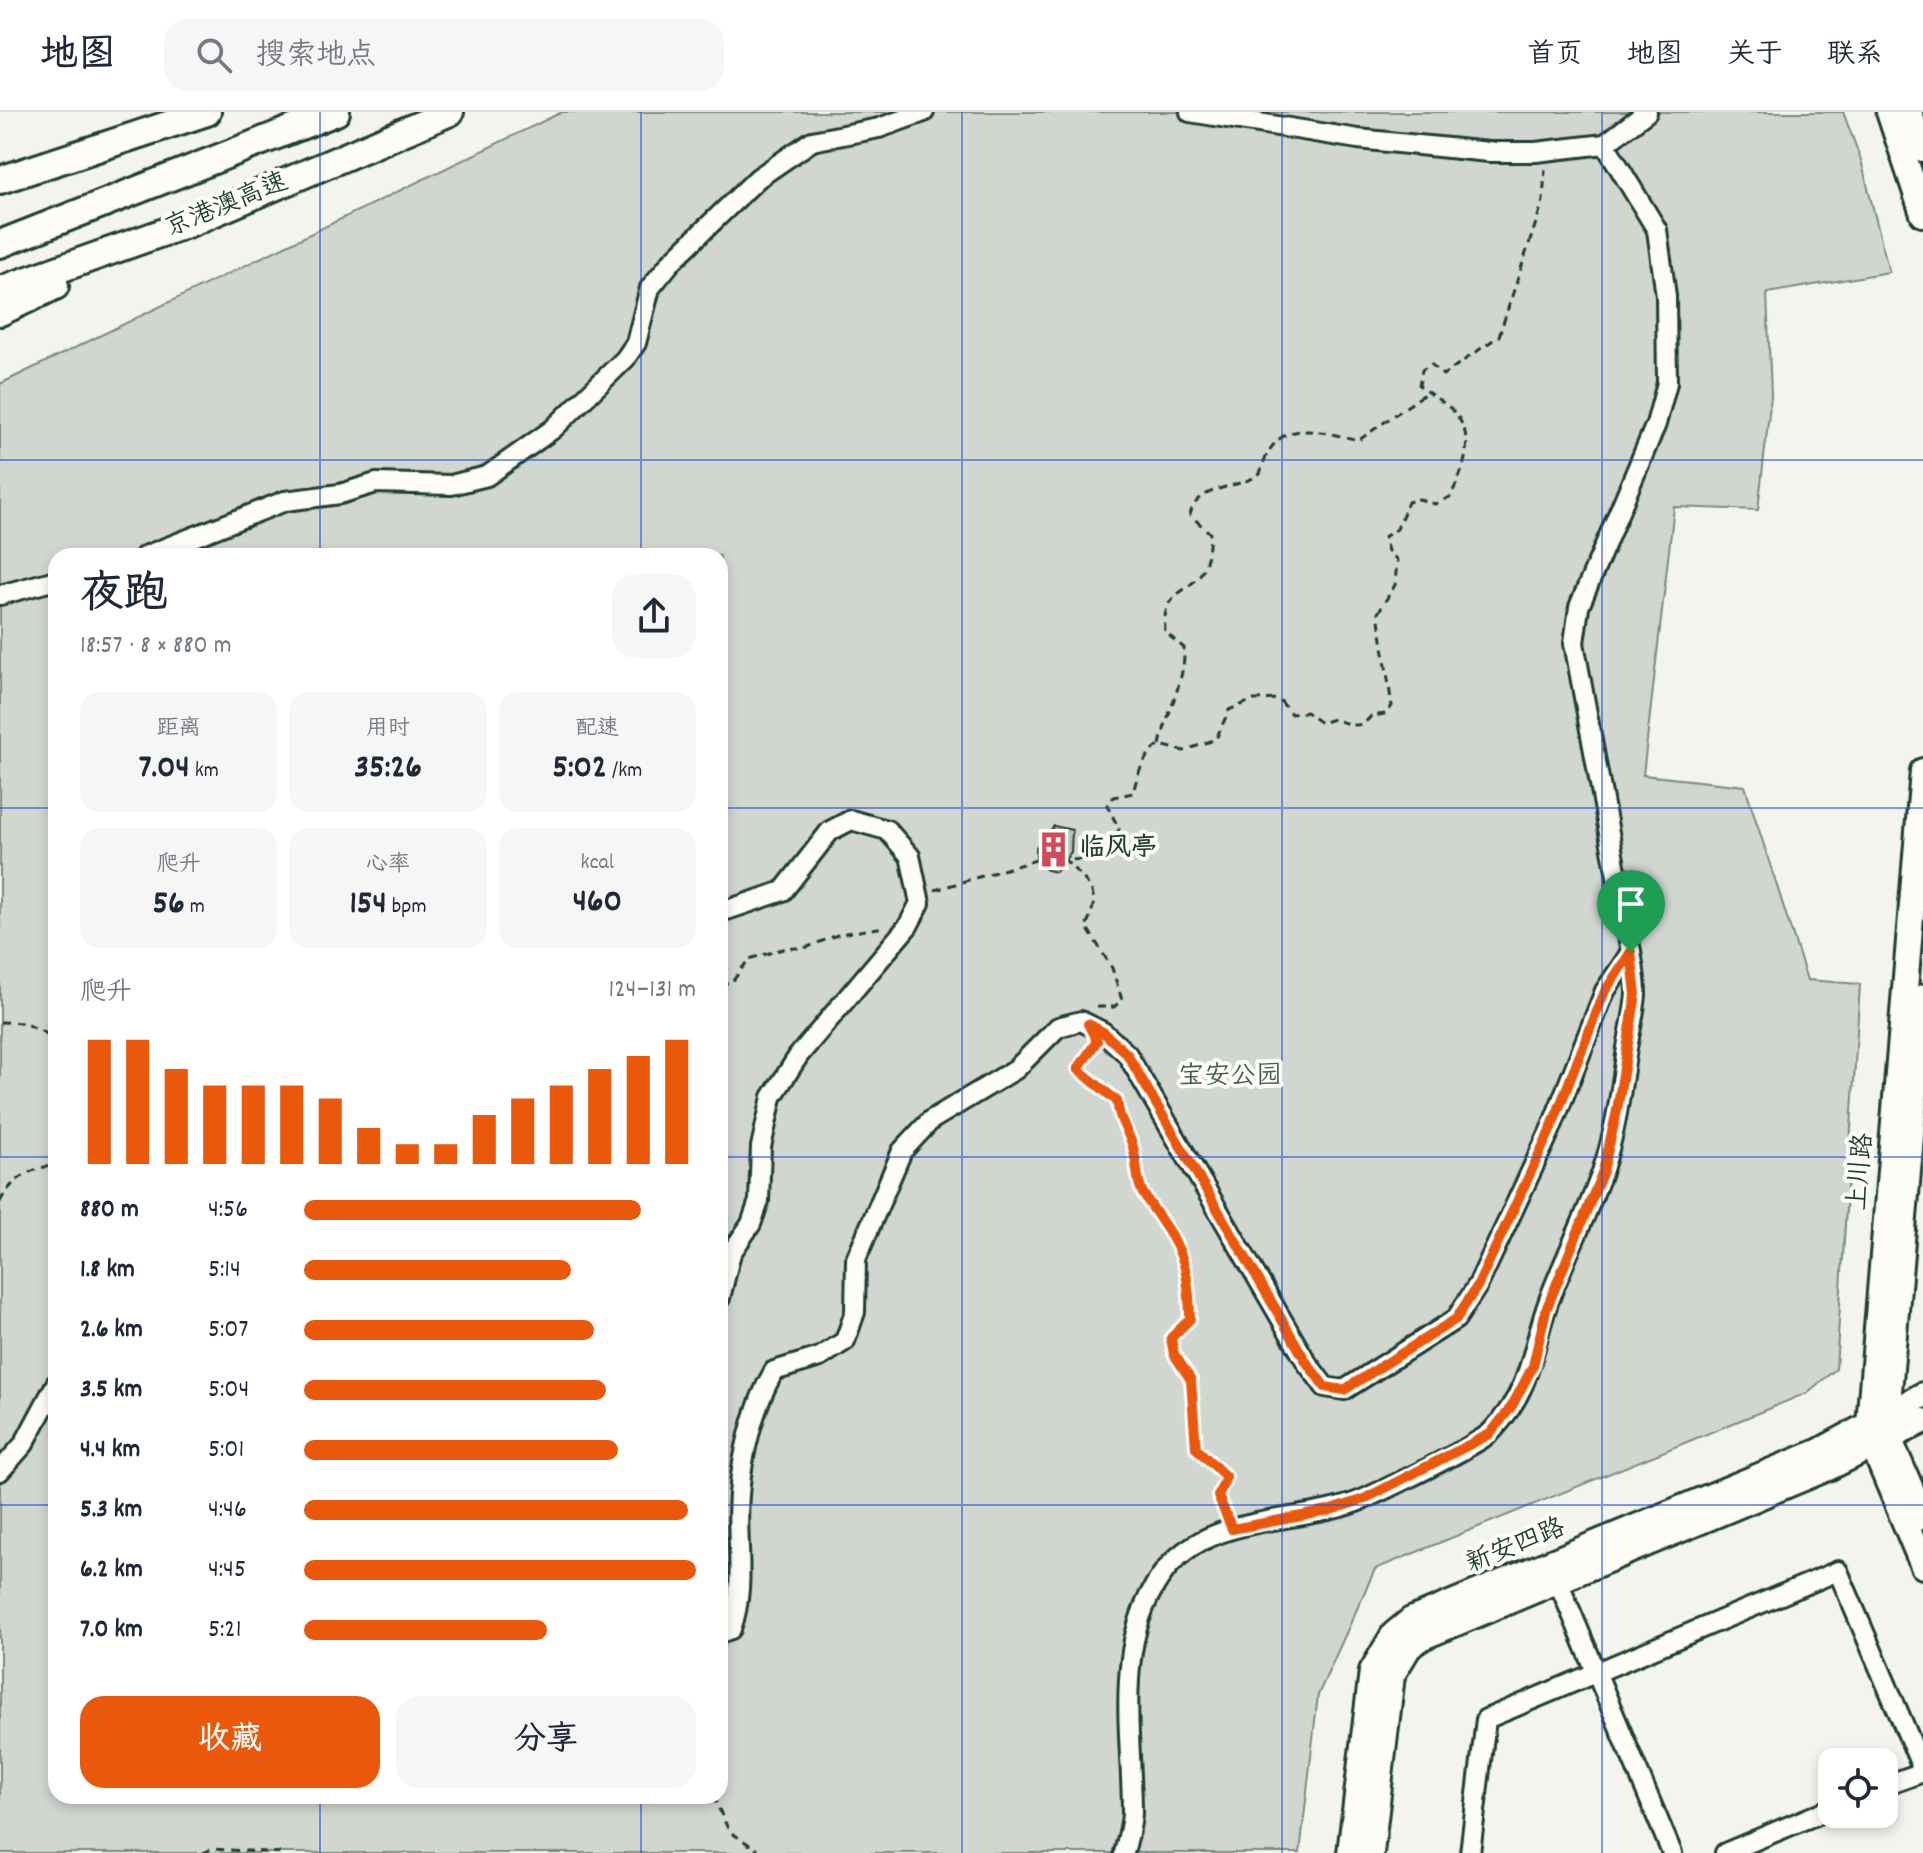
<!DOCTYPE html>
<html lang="zh">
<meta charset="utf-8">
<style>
:root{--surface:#fff;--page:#f6f6f7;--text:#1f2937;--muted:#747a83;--line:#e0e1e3;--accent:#ea580c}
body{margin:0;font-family:Dekko,"LXGW WenKai TC",sans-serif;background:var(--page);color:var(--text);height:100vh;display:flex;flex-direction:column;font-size:30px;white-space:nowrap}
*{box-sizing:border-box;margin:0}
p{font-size:26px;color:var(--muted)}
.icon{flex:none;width:44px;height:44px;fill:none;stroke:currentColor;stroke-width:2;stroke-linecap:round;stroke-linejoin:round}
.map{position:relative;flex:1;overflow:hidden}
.sheet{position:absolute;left:48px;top:436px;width:680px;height:1256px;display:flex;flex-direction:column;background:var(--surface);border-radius:24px;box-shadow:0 4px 12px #0003}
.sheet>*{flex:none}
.buttons{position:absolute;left:1818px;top:1636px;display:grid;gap:16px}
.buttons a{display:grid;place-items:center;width:80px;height:80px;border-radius:16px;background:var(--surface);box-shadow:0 4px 12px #0003;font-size:40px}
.pin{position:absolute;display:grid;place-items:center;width:68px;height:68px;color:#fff;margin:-82px -34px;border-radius:50% 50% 50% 0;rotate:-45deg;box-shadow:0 0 8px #0007}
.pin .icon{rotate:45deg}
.round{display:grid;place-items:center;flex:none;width:84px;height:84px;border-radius:24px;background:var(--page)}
.head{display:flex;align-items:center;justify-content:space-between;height:136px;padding:0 32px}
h1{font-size:44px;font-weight:700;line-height:60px}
.metrics{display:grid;grid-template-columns:repeat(3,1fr);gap:12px;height:136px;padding:8px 32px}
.metrics div{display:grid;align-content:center;border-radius:20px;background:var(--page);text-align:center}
.metrics b{font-size:34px;font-weight:700}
.metrics small{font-size:22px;font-weight:400}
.metrics p{font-size:22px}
.chart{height:224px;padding:16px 32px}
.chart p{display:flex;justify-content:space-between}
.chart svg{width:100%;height:144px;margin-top:8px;stroke:var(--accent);stroke-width:6}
.primary-button{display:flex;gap:16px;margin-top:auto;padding:16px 32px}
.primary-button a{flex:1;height:92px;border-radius:24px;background:var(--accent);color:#fff;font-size:32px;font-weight:700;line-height:92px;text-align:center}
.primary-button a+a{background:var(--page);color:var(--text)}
ul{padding:0 32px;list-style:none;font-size:26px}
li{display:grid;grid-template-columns:128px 96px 1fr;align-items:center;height:60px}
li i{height:20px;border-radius:10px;background:var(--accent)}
header{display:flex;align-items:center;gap:48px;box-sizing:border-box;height:112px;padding:0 40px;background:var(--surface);border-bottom:2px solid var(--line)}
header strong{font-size:38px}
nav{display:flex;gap:44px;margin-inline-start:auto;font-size:28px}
.search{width:560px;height:72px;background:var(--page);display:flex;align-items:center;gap:20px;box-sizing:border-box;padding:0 28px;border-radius:24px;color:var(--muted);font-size:30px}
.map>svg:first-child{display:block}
</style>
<header>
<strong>地图</strong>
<div class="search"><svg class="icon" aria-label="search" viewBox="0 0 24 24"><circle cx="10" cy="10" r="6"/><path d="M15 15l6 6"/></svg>搜索地点</div>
<nav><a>首页</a><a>地图</a><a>关于</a><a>联系</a></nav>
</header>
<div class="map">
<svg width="1923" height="1741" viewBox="0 0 1923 1741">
<rect width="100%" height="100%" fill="#f4f4ef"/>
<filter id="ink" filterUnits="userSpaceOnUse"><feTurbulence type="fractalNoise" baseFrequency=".0125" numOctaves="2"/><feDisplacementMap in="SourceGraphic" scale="16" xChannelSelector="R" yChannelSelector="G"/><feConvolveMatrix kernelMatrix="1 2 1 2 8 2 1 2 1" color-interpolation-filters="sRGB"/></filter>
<g filter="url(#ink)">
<path fill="#d1d6d1" stroke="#788a82" stroke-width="2" fill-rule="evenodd" d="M562,0H1843L1861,48L1889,160L1767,181L1771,284L1758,398L1674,395L1643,663L1745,674L1807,868L1860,872L1836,1257L1807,1281L1375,1457L1318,1583L1300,1741H0V272ZM56,444H720V1684H56Z"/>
<path fill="#b9c1bb" stroke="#1f3d34" stroke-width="2" d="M1054,714L1072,718L1071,740L1056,760L1047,758L1036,748V735Z"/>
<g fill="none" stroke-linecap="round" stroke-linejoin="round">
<defs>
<g id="minor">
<path d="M1190,0L1358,27L1489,40H1536L1605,32L1647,0"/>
<path d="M145,444L285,389L340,382L376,371L451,373L487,364L553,317L625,247L636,231L650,176L672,149L758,66L812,29L879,16L924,0"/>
<path d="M0,483L56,468"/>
<path d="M720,796L727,798L783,779L830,719L851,708L887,718L910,744L920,791L908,814L799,943L772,985L761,1035L759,1089L751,1112L731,1141L720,1186"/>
<path d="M0,1359L24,1332L56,1272"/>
<path d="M1558,1469L1672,1741"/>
<path d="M720,1521L731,1517C747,1472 735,1429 739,1383C742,1342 754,1293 774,1259L820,1245L845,1229L855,1200L856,1147L902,1039L931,1008L1016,957L1058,915L1081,909L1103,920L1127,942L1307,1251L1325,1275L1344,1278L1456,1207L1478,1173L1550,1019L1605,879L1631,840"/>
<path d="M1884,1674L1923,1660"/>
<path d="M1124,1741C1127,1728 1132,1713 1132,1700C1132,1623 1113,1532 1161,1464C1207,1398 1299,1415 1364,1387C1386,1377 1479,1333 1492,1319C1534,1274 1530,1240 1549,1188C1565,1145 1587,1103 1602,1060C1616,1020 1621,977 1627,936C1630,918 1635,899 1636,882C1636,868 1633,853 1631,840L1574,531L1579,495L1656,312L1667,271L1666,184L1657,118L1605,32"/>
<path d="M1470,1741L1486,1607L1838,1459L1923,1658"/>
<path d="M1725,1741L1832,1696"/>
</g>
<g id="major">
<path d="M1889,0L1923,102"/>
<path d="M1909,0L1923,37"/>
<path d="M1923,659L1869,1313L1873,1334L1923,1454"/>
<path d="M1923,885L1887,1303L1889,1326L1923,1405"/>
<path d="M1350,1741L1372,1559L1394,1522L1411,1508L1820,1339L1923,1283"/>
<path d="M1371,1741L1392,1563L1409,1535L1423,1525L1828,1356L1923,1309"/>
</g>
<g id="highway">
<path d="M0,68L207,0"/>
<path d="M0,132L336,0"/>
<path d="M0,178L187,112L450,0"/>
<path d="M0,200L55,174"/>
</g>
</defs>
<use href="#minor" stroke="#1f3d34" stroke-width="24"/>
<use href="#major" stroke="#1f3d34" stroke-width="30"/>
<use href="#highway" stroke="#1f3d34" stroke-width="32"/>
<g stroke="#1f3d34" stroke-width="3" stroke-dasharray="8 6" stroke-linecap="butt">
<path d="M1160,633C1167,599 1186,567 1184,536L1165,520C1162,479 1181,486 1199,464C1208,452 1209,436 1210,421L1190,403C1197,372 1237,378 1260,362C1275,304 1312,318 1359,328L1426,281"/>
<path d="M935,778L1036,748"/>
<path d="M720,872L732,870L749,847L783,837L808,835L840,822L884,815"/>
<path d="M1097,895H1114L1122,888L1112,856L1086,814C1103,779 1089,773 1065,748L1095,747L1111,739L1119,717L1107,693L1113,685L1133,681C1137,664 1144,641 1160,633L1184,639L1216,627L1229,598L1253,588L1279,587L1291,602L1306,600L1321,611L1334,607C1349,612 1360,619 1371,604L1386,602L1392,594L1378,501L1395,473L1397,448L1388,439L1384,425L1397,417L1408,390L1419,387L1435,392L1450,385C1465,356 1478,322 1450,296C1440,287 1429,283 1419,273L1422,258L1431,252L1443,263L1499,224L1543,89L1545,57"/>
<path d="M0,910L24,911L56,926"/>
<path d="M1092,936L1078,957L1117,989C1118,1007 1125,1014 1131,1029C1138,1045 1135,1069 1145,1083C1179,1134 1189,1141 1190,1207L1171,1226L1174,1242L1191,1268L1196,1336L1226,1365L1218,1384L1224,1399"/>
<path d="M0,1090C11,1068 32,1054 56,1054"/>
<path d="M713,1684L729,1719L762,1741"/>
<path d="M203,1741L212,1737L283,1741"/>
</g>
<use href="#minor" stroke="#fdfcf7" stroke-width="18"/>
<use href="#major" stroke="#fdfcf7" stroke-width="24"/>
<use href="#highway" stroke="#fdfcf7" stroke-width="26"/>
</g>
</g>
<g fill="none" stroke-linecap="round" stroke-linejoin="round" filter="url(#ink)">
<defs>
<path id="route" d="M1631,840L1636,882L1617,999L1603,1059L1546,1198L1533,1254L1512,1294L1490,1322L1364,1387L1328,1399L1232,1417L1218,1384L1226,1365L1196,1336L1191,1268L1174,1242L1171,1226L1190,1207C1189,1141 1178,1134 1144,1083C1135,1069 1138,1045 1131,1029C1125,1014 1119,1007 1117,989L1078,957L1097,929L1088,912L1103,920L1127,942L1307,1251L1325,1275L1344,1278L1456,1207L1478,1173L1550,1019L1605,879Z"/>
</defs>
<use href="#route" stroke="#fff" stroke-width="16"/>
<use href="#route" stroke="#ea580c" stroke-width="10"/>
</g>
<path fill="none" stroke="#1d4ed8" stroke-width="2" stroke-opacity="0.55" d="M320,0V444M641,0V444M962,0V1741M1282,0V1741M1602,0V1741M0,348H1923M0,696H56M720,696H1923M0,1045H56M720,1045H1923M0,1393H56M720,1393H1923M320,1684V1741M641,1684V1741"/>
<defs>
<symbol id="building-bare" viewBox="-9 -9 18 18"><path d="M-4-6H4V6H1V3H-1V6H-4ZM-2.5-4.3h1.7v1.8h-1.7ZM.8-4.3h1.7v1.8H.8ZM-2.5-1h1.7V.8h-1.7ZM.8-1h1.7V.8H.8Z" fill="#d1495b" stroke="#fdfcf7" stroke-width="2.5" paint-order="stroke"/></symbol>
</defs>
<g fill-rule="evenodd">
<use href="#building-bare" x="1028" y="712" width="51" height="51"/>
</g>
<g text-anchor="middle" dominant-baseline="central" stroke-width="8" stroke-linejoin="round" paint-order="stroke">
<g font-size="26" fill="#1f3d34" stroke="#fdfcf7">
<text transform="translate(227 94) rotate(-22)">京港澳高速</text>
<text transform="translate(1862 1060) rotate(-85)">上川路</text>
<text transform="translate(1516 1435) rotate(-22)">新安四路</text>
</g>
<g font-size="26" font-weight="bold" fill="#1f3d34" stroke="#fdfcf7" text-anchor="start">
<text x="1079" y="737">临风亭</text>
</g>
<g font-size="26" fill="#435c53" stroke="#fdfcf7">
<text x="1230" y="965">宝安公园</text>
</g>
</g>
</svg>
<div class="buttons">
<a><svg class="icon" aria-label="locate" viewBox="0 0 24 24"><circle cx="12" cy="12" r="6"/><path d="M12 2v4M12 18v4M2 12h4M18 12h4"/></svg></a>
</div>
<div class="pin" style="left:1631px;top:840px;background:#1e9e55"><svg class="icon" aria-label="arrive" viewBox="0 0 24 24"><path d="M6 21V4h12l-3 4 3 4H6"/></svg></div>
<section class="sheet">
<div class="head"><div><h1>夜跑</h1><p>18:57 · 8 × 880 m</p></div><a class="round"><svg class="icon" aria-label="share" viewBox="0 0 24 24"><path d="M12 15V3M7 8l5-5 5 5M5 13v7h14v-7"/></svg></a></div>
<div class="metrics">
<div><p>距离</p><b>7.04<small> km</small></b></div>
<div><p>用时</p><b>35:26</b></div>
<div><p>配速</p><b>5:02<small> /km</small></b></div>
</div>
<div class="metrics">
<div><p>爬升</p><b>56<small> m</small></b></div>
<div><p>心率</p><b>154<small> bpm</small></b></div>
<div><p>kcal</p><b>460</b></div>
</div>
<div class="chart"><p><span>爬升</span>124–131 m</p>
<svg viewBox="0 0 160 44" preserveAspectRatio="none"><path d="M5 44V6M15 44V6M25 44V15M35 44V20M45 44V20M55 44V20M65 44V24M75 44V33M85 44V38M95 44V38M105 44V29M115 44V24M125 44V20M135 44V15M145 44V11M155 44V6"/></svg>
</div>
<ul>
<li><b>880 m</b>4:56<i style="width:86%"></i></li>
<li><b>1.8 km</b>5:14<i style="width:68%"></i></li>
<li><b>2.6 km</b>5:07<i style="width:74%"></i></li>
<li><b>3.5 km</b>5:04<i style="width:77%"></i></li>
<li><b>4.4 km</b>5:01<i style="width:80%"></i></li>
<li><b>5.3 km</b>4:46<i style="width:98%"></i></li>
<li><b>6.2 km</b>4:45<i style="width:100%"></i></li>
<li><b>7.0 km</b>5:21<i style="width:62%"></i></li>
</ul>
<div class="primary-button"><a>收藏</a><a>分享</a></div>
</section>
</div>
